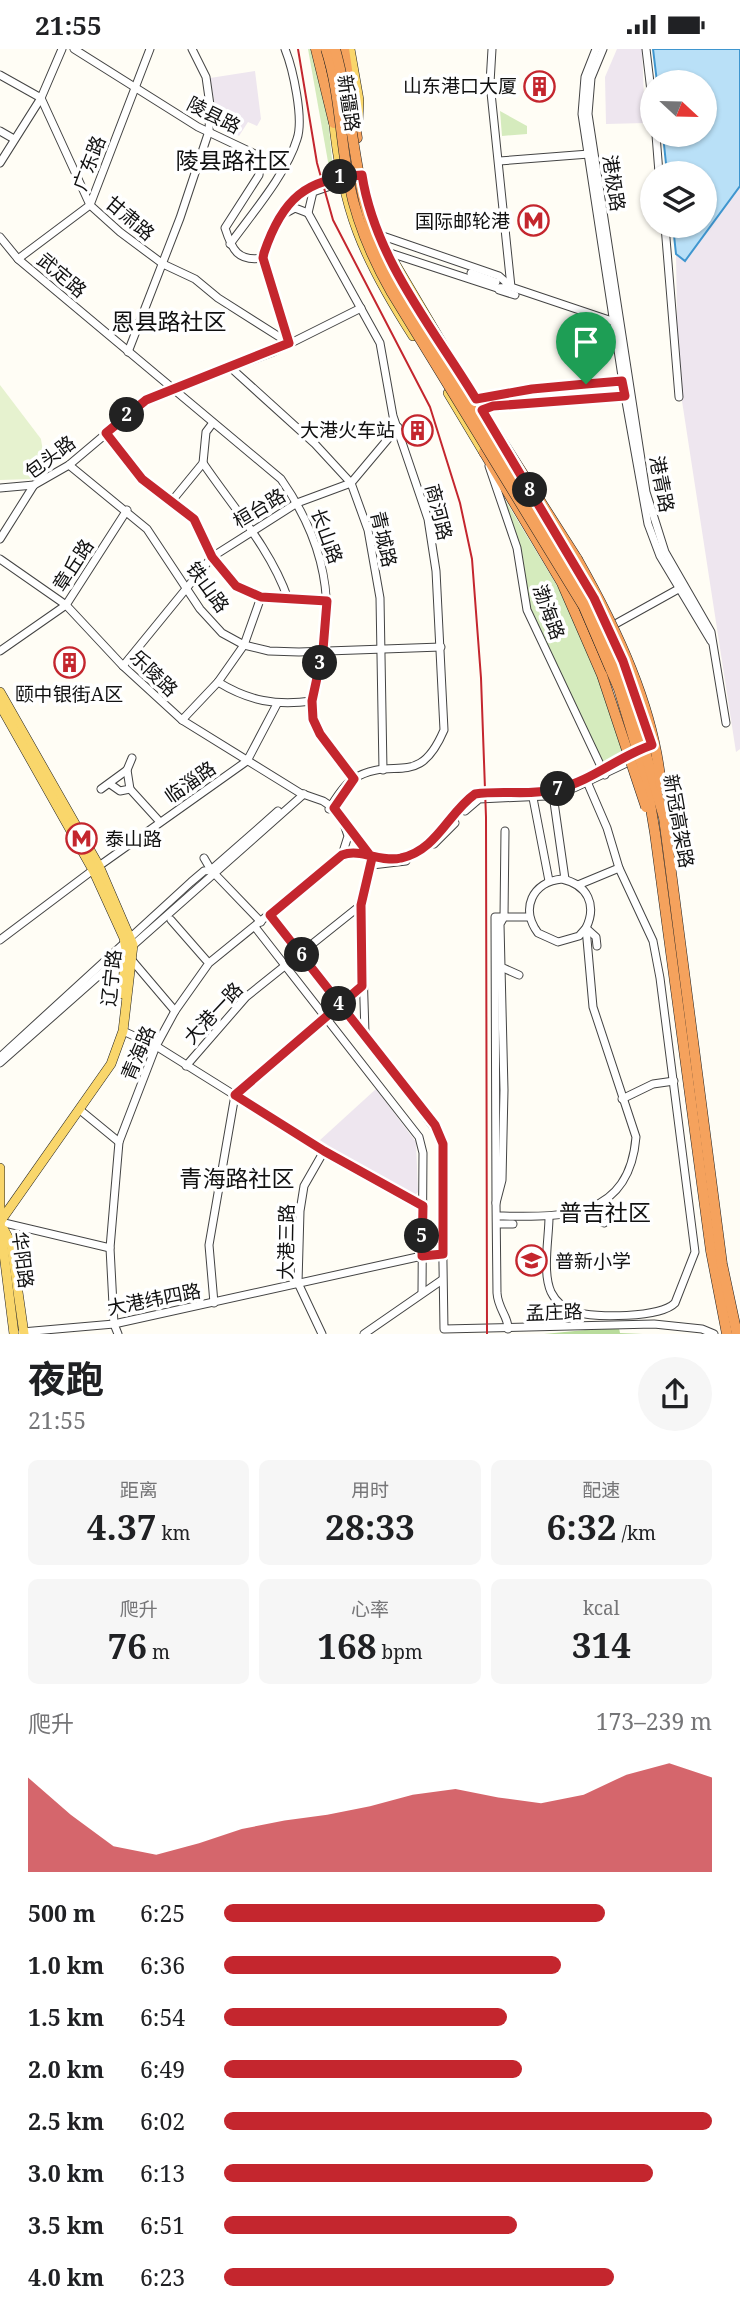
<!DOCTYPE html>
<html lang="zh">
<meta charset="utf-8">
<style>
:root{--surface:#fff;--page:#f6f6f6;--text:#202124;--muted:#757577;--accent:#c4262e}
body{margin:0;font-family:"Noto Serif","Noto Sans SC",serif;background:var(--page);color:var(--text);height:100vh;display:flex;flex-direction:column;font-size:26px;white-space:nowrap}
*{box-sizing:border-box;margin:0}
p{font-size:23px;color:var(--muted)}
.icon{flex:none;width:38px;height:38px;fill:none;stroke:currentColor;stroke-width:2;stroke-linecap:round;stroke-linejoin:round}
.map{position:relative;height:1285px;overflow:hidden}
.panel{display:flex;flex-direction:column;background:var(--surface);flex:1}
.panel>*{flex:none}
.needle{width:46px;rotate:112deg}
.tools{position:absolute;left:640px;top:21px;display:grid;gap:14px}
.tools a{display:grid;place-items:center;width:77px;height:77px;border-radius:50%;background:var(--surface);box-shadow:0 2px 5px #0004;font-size:35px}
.pin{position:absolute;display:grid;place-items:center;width:60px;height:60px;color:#fff;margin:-72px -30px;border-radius:50% 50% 50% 0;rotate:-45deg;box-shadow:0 0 7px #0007}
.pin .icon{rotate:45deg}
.km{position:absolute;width:35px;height:35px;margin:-18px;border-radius:50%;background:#222;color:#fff;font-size:19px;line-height:35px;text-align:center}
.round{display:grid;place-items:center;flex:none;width:74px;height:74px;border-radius:37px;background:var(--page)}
.head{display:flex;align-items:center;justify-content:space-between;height:119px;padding:0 28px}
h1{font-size:38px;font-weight:700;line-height:52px}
.figures{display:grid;grid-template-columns:repeat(3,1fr);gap:10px;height:119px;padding:7px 28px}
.figures div{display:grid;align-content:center;border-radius:10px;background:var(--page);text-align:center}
.figures b{font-size:35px;font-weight:700}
.figures small{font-size:19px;font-weight:400}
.figures p{font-size:19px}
.chart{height:196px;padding:14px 28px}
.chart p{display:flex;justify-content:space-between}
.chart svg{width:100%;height:126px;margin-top:7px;fill:var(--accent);opacity:.7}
ul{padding:0 28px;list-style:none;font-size:23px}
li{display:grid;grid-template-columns:112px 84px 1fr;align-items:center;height:52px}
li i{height:18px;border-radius:9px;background:var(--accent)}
.status{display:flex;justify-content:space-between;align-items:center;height:49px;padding:0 35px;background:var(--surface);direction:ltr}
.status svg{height:19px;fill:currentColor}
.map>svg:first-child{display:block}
</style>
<div class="status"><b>21:55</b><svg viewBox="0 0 49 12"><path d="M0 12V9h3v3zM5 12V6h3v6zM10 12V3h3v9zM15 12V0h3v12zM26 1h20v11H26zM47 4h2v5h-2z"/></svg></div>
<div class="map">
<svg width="740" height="1285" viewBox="0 0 740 1285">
<rect width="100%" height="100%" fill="#fffdf5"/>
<g fill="#eee6ef">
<path d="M617,0H642L645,74L606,75L605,28Z"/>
<path d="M255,22L261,70L257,77L248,73L239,87L218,73L210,29Z"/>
<path d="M740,137V700L736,703L678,326L676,205L686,212Z"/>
<path d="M376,1040L416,1093L418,1143L414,1147L319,1092Z"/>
</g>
<g fill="#d5ebbd">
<path d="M308,0H313L327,59L333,120L330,124Z"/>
<path d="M500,62L527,77V85L502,87Z"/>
<path d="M504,449L576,568L623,698L621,704L606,714L601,712L532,567L516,489Z"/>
</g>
<path fill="#b9dc9c" d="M606,1279H619L620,1284L643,1285H544Z"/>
<path fill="#e6f2cf" d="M0,336L41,390L46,423L32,430L0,431Z"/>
<path fill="#b9e0f7" stroke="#3f96cf" stroke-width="2" d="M653,0H740V137L685,212L676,205L673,177H705V124H667L663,86H705V33H657Z"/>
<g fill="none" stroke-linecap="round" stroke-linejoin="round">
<defs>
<g id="minor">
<path d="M74,0L198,78L255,105L260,118L259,126L225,179C232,201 238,213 263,209"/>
<path d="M492,0L490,34L511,238L615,273"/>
<path d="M596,0L585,28L582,65L625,347L648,475L660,507L711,592"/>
<path d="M603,0L591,29L588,65L646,443L665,503L711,583L726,674"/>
<path d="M646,0L653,59"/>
<path d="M0,26L41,49L90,156L120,183L163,215L195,230L218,249L289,294"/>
<path d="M0,82L14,90"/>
<path d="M656,86L659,124"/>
<path d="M499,112L589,105"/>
<path d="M0,114L41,49L62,0"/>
<path d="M284,165L295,159L308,164"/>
<path d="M665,177L679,348"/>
<path d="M377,185L499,227L511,238L497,239L387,203"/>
<path d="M0,188L18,210L281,430C318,483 335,539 323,603C319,624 307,651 314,672C320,693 341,712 354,730"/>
<path d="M230,195C251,166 287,124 297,90C304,70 293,20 285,0"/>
<path d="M18,210L90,156L150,0"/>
<path d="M471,224L496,233"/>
<path d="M499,241L515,246"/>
<path d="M289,294L263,209C274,164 299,131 347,127"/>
<path d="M128,303L180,169L209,82L210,56L206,28L192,0"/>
<path d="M231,319L315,395L351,434L368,481L380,549L383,721"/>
<path d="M474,352L532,340L624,331"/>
<path d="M480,363L493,357L627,346"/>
<path d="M106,384L142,430L194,470L212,508L236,537L261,548L327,552"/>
<path d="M203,414C232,457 271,500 288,550"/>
<path d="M69,416L147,480L200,560L222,584L244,596L269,602L299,603L441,598"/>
<path d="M489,417L517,499L527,561L605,726"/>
<path d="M0,439L34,436"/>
<path d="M171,453L203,414L206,383L212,375"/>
<path d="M0,490L34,436L69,416L146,351L273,303L361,259"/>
<path d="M0,510L66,556L123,617L182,671L300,744L323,752L338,762L371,808"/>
<path d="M610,578L682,538"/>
<path d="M0,602L66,556L127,461"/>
<path d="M123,617L212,508L297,454L351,434L398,378"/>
<path d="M218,633C249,652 276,657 312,652"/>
<path d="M182,671L218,633L244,596L261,548"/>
<path d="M110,735L120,742L130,740L127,721"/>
<path d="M574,739L633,711"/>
<path d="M101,740L127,721L132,709"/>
<path d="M130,740L160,773"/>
<path d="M553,746L565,830"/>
<path d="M533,749L549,832"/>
<path d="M329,760C335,751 343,736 353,730C394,705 418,742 444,681L436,522L428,470L393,367L380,294L308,164L313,143L345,132"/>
<path d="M465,762L479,750L546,747"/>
<path d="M434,795L455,774"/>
<path d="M342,806L348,787L345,778"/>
<path d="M204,809L211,821L261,873"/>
<path d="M372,816L406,812"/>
<path d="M99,817L247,712L277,655"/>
<path d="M578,836L619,819"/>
<path d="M270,866L365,985L441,1088L444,1280L654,1275L702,1280L714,1285"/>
<path d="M171,871L206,911"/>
<path d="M255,878L419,1088L423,1104L422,1244"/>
<path d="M586,879L596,888L597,897"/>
<path d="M0,891L93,821"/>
<path d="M130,909L175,962"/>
<path d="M501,918L504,1041L502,1131L496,1154L497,1244C498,1260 509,1269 508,1280"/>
<path d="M519,926L501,918L500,875L504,868H529"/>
<path d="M123,982L156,997L324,1102L423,1157"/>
<path d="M365,984L361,856L372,812"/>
<path d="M0,1008L191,833L204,822L211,821L278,762"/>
<path d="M0,1014L304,745"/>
<path d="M186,1017L246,948L361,856"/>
<path d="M622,1050L653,1035L674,1032"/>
<path d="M80,1061L119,1093"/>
<path d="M496,1154L495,868H504L505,782"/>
<path d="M587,1162L589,1167L604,1174"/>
<path d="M497,1167C562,1168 629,1172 636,1088L593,958L586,879C597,856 588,836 562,830C532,833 520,860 538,884L558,893L579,887L586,879"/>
<path d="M549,1168C549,1189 542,1223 551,1243C556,1253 565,1260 575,1263C595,1269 660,1269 675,1254L695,1203L660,929L653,892L619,819L607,779L588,735"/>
<path d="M0,1173L110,1199"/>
<path d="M497,1175H513"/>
<path d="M214,1254L209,1196L235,1046L362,937"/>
<path d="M22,1283L114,1275L422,1207L443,1205"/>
<path d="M118,1285L114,1275L110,1199L119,1093L156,997L175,962L209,914L342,806C359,800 377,812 396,810C434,806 447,765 475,745C502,741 530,747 557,740C592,732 619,707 652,696"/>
<path d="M322,1285L298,1234L300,1162L304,1137L324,1102"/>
<path d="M364,1285L442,1231"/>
</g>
<g id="major">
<path d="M350,0L359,51L358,74"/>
<path d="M333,67C342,161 363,209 413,287"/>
<path d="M377,184L484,365"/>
<path d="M448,344L484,404"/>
<path d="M610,583L633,638"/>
<path d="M0,643L99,817L133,896L123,982L111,1015L0,1173"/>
<path d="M0,656L93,821L124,889L126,900L122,945"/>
<path d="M0,1119V1173L14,1285"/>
<path d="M4,1181L11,1194L24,1285"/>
</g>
<g id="highway">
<path d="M316,0L334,74"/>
<path d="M344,0L357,89"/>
<path d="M482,361L577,510"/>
<path d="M484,403L562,534L602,626"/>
</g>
</defs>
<use href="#minor" stroke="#444" stroke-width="9"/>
<use href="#major" stroke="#222" stroke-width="10"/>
<use href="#highway" stroke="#222" stroke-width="11"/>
<use href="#minor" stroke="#fff" stroke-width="7"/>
<use href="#major" stroke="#f9d66b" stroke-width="9"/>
<use href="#highway" stroke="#f5a25d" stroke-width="10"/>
<path stroke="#c4262e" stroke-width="2" d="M298,0L317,114L333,171L430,358L460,454L472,510L481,629L486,768L487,1285"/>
<defs>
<g id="highway-bridge">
<path d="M326,0C340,43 340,89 349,134C357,174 372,209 392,244L584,558L619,640L646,730L655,784L711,1202L727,1285"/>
<path d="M335,0C356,74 353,146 386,218L585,543L628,642L664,769L722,1215L737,1285"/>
<path d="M577,510C616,579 654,658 661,737"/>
<path d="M602,626L646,758"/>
</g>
</defs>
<use href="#highway-bridge" stroke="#222" stroke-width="11" stroke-linecap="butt"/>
<use href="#highway-bridge" stroke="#f5a25d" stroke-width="10"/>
</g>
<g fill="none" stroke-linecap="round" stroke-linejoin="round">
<defs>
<path id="route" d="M586,335L532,340L476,350C433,279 375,210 362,126C306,129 282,150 264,204L263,209L289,294L146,351L106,384L142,430L194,470L212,508L236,537L261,548L327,552L323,601L312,652L313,670L320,685L354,730L334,759L372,809L361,856L362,937L235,1046L324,1102L423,1157L422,1207L443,1205V1095L435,1076L270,866L342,806C361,799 381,814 401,809C437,801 448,764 475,745C502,741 530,747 557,740C592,732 619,707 652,696L623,612L594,549L482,361L493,357L625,347L622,332L586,335"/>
</defs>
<use href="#route" stroke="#fff" stroke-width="14"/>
<use href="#route" stroke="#c4262e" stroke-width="9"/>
</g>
<defs>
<symbol id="building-ring" viewBox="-11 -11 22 22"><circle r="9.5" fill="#fff" stroke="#c4262e" stroke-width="1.5"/><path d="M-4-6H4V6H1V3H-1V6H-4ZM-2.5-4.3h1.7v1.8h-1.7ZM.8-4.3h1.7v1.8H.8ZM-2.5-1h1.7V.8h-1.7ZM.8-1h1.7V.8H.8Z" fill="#c4262e"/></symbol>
<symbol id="metro-ring" viewBox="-11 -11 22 22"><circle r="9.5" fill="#fff" stroke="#c4262e" stroke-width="1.5"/><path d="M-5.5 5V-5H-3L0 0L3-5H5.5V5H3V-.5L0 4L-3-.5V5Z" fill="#c4262e"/></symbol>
<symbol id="school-ring" viewBox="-11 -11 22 22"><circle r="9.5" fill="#fff" stroke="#c4262e" stroke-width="1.5"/><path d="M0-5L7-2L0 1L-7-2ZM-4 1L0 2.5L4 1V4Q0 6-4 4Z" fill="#c4262e"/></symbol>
</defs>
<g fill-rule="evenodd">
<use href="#building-ring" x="522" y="20" width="35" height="35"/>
<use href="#metro-ring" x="516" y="154" width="35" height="35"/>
<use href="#building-ring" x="400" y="364" width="35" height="35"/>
<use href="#building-ring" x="52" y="596" width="35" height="35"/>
<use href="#metro-ring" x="64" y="772" width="35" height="35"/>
<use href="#school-ring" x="514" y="1194" width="35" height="35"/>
</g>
<g text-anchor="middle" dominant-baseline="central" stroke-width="7" stroke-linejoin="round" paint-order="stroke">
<g font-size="19" fill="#111" stroke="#fff" text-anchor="end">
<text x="517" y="37">山东港口大厦</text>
<text x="510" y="172">国际邮轮港</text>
<text x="395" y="381">大港火车站</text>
<text x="69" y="645" text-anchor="middle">颐中银街A区</text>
<text x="105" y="790" text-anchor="start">泰山路</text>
<text x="555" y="1212" text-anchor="start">普新小学</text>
</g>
<g font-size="19" fill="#111" stroke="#fff">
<text transform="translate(349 54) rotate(82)">新疆路</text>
<text transform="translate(214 66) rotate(27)">陵县路</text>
<text transform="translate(89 114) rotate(-69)">广东路</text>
<text transform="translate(614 134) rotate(81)">港极路</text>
<text transform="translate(130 169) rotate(40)">甘肃路</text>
<text transform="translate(62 226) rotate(40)">武定路</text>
<text transform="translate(50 408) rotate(-37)">包头路</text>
<text transform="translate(662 435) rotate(79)">港青路</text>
<text transform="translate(259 459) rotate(-31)">桓台路</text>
<text transform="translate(439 463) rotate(76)">商河路</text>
<text transform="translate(327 487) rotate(70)">长山路</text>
<text transform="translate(384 490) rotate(77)">青城路</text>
<text transform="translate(73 516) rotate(-57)">章丘路</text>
<text transform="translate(208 538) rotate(54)">铁山路</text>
<text transform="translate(549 563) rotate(70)">渤海路</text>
<text transform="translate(154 624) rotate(44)">乐陵路</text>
<text transform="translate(190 733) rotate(-35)">临淄路</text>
<text transform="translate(679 772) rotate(80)">新冠高架路</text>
<text transform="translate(111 929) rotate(-84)">辽宁路</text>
<text transform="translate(213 964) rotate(-47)">大港一路</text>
<text transform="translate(138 1004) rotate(-67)">青海路</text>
<text transform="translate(286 1193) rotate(-89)">大港三路</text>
<text transform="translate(23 1211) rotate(83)">华阳路</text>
<text transform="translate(154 1250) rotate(-11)">大港纬四路</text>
<text transform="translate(554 1263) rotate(-2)">孟庄路</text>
</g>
<g font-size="23" fill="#111" stroke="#fff">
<text x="233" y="111">陵县路社区</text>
<text x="169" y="272">恩县路社区</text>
<text x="237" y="1129">青海路社区</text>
<text x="605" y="1163">普吉社区</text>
</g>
</g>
</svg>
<div class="tools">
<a><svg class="needle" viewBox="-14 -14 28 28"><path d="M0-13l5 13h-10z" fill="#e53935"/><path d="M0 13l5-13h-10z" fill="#757577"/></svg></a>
<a><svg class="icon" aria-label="layers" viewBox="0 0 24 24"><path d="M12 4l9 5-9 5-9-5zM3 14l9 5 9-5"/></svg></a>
</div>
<div class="pin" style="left:586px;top:335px;background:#1e9e55"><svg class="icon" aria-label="arrive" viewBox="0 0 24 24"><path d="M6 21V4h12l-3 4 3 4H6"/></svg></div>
<b class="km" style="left:340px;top:128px">1</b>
<b class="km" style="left:127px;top:366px">2</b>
<b class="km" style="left:320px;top:614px">3</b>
<b class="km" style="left:339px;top:955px">4</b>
<b class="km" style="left:422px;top:1187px">5</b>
<b class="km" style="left:302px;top:906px">6</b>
<b class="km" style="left:558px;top:740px">7</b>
<b class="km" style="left:530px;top:441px">8</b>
</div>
<section class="panel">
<div class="head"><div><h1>夜跑</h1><p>21:55</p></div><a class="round"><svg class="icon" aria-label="share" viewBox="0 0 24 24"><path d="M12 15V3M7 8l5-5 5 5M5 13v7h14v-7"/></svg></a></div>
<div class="figures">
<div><p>距离</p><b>4.37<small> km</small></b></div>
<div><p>用时</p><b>28:33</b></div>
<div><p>配速</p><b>6:32<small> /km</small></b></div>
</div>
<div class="figures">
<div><p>爬升</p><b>76<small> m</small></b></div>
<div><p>心率</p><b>168<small> bpm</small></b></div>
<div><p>kcal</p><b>314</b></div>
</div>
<div class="chart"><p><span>爬升</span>173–239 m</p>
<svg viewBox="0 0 160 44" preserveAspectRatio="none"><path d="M0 44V11L10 24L20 35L30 38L40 34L50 29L60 26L70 24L80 21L90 17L100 15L110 18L120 20L130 17L140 10L150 6L160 11V44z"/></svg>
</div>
<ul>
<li><b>500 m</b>6:25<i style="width:78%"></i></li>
<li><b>1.0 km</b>6:36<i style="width:69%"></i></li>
<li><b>1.5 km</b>6:54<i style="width:58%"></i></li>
<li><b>2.0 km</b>6:49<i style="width:61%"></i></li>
<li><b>2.5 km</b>6:02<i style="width:100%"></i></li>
<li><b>3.0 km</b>6:13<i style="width:88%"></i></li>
<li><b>3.5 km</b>6:51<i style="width:60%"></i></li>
<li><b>4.0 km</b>6:23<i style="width:80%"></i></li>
</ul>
</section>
